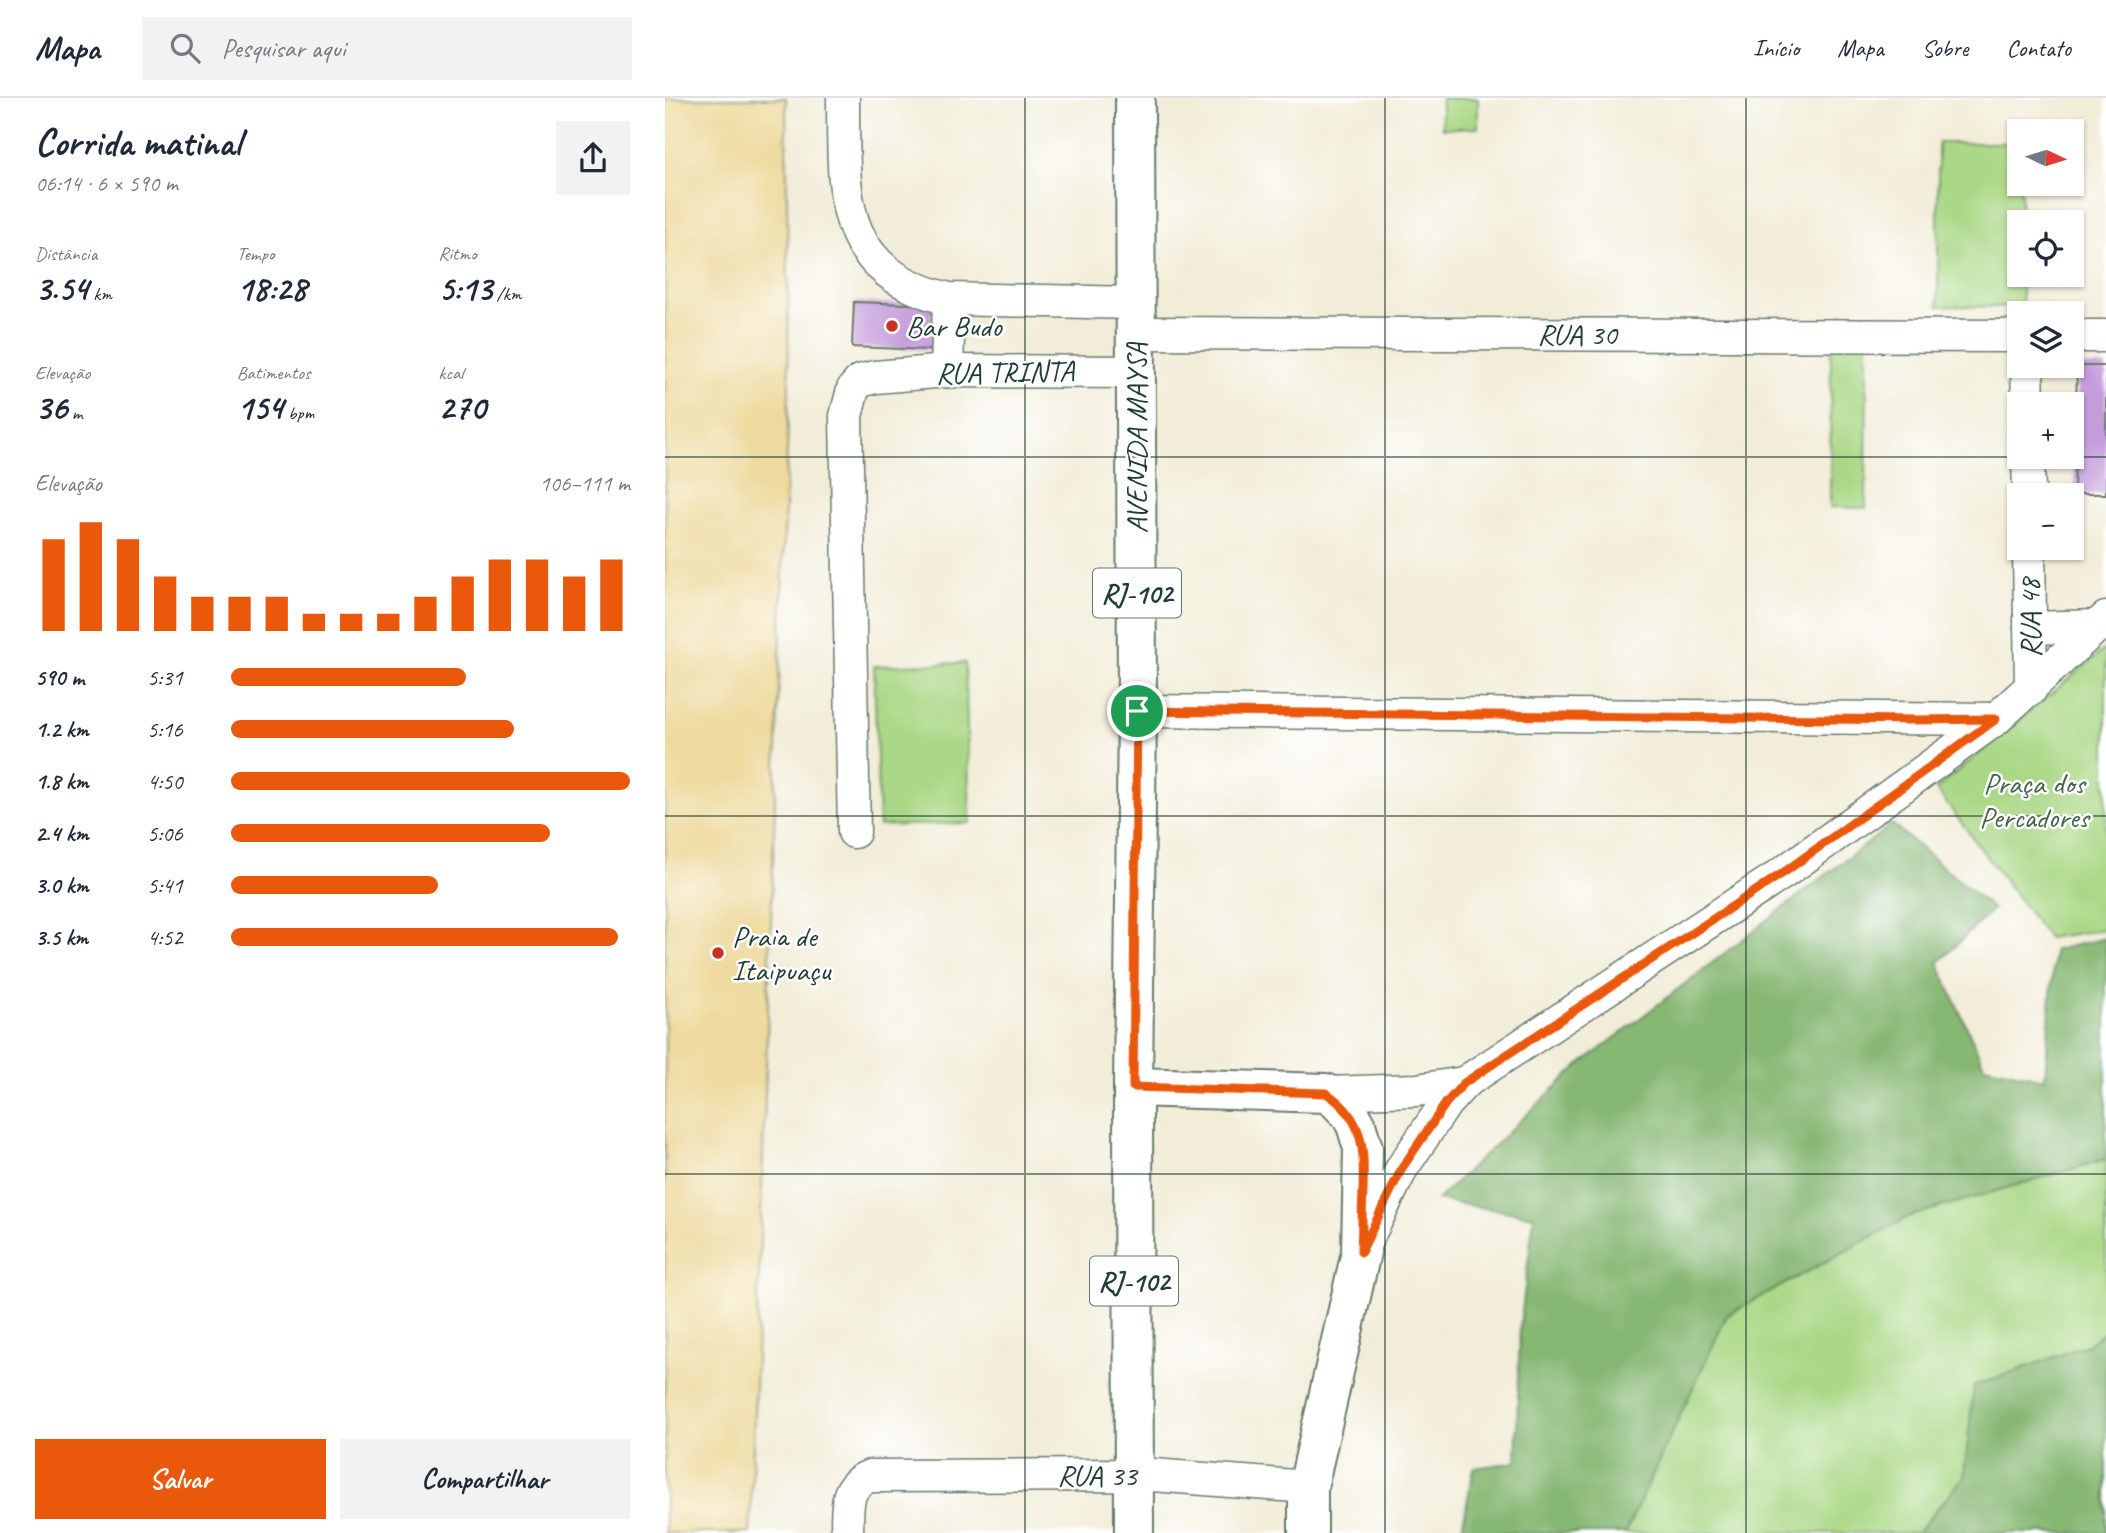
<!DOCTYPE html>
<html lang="pt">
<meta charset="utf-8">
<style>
:root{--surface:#fff;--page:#f2f2f3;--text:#1f2937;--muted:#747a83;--line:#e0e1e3;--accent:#ea580c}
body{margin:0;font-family:Caveat,sans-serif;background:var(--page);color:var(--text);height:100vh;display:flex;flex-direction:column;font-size:26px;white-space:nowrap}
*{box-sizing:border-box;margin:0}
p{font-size:23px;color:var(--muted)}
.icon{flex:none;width:38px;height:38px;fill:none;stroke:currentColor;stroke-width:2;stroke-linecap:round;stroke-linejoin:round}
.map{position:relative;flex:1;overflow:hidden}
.details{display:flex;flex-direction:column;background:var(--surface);width:665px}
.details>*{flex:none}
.needle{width:46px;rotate:94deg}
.controls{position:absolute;left:1342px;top:21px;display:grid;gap:14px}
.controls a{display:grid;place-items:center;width:77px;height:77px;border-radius:0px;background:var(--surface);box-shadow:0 2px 5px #0004;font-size:35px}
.pin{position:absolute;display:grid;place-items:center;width:60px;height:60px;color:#fff;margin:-30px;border:4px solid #fff;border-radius:50%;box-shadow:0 2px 7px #0007}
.round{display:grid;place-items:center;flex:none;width:74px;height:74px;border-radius:0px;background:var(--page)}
.overview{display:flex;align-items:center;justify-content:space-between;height:119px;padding:0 35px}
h1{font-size:38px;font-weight:700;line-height:52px}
.stats{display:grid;grid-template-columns:repeat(3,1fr);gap:10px;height:119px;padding:7px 35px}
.stats div{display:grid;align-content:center}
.stats b{font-size:35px;font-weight:700}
.stats small{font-size:19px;font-weight:400}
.stats p{font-size:19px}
.chart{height:196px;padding:14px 35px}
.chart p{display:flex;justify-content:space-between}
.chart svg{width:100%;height:126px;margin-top:7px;stroke:var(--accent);stroke-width:6}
.button{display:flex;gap:14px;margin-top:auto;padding:14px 35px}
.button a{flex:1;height:80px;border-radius:0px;background:var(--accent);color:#fff;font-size:28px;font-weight:700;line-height:80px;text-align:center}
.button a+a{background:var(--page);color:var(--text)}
ul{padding:0 35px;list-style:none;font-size:23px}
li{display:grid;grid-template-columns:112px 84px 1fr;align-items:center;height:52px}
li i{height:18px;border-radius:9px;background:var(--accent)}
header{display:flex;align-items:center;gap:42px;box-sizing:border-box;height:98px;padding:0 35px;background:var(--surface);border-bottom:2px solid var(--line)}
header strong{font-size:33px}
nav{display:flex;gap:38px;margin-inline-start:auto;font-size:24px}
.search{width:490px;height:63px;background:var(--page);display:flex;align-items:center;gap:18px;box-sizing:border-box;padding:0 24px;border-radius:0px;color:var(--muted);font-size:26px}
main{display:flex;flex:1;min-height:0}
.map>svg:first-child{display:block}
</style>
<header>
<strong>Mapa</strong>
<div class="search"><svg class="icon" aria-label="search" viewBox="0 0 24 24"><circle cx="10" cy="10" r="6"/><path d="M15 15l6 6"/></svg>Pesquisar aqui</div>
<nav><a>Início</a><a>Mapa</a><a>Sobre</a><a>Contato</a></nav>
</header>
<main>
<section class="details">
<div class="overview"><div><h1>Corrida matinal</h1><p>06:14 · 6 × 590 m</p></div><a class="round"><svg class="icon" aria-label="share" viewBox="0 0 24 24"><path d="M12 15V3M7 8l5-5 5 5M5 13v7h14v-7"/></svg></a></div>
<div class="stats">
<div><p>Distância</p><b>3.54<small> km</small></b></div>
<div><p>Tempo</p><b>18:28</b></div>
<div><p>Ritmo</p><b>5:13<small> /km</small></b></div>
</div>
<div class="stats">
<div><p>Elevação</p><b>36<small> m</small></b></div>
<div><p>Batimentos</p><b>154<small> bpm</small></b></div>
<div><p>kcal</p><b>270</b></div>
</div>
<div class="chart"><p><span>Elevação</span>106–111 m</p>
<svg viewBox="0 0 160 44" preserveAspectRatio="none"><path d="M5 44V12M15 44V6M25 44V12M35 44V25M45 44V32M55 44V32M65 44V32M75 44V38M85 44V38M95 44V38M105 44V32M115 44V25M125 44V19M135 44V19M145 44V25M155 44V19"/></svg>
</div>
<ul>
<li><b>590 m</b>5:31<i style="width:59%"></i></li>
<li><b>1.2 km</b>5:16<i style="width:71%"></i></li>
<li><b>1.8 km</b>4:50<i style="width:100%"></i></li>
<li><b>2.4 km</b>5:06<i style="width:80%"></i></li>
<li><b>3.0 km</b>5:41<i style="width:52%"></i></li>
<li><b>3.5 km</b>4:52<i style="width:97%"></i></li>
</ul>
<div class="button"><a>Salvar</a><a>Compartilhar</a></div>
</section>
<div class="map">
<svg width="1441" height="1435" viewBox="0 0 1441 1435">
<rect width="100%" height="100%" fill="#fff"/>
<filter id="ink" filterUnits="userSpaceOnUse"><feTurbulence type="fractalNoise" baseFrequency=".0143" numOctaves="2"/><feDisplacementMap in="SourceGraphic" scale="14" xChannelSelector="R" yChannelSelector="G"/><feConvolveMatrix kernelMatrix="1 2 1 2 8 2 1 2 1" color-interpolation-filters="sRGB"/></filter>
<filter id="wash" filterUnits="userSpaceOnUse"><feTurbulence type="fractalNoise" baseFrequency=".00686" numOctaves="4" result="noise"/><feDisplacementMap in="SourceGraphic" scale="28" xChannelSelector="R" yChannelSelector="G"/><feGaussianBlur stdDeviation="1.57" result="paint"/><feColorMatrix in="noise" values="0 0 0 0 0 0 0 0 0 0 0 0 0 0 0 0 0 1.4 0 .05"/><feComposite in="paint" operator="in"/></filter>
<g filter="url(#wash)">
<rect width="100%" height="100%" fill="#f2edd8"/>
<g fill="#aad886" stroke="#648a5d" stroke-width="2">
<rect x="777" y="0" width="36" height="30"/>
<path d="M1273,45H1354L1357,124H1354V177H1357V209L1273,208Z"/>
<path d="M1166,245H1202L1201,410L1165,409Z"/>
<path d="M1441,550V831L1383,840L1271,691Z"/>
<path d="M300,565L305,725L214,728L209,568Z"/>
<path d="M1441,1061V1233L1422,1247L1310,1288L1299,1379L1252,1435H960L1062,1217L1245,1118Z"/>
</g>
<g fill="#87b873" stroke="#537a54" stroke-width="2">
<path d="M1227,726L1328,811L1273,865L1319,968L1380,981L1389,852L1441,840V1061L1245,1118L1062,1217L960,1435H796L809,1370L851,1364L855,1229L869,1118L772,1102L912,969Z"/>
<path d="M1441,1233V1435H1252L1299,1379L1309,1288L1422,1247Z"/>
</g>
<path fill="#eeda9e" stroke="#868c69" stroke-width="2" d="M0,0H121L124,293L85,1435H0Z"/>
<g id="blocks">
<g fill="#c59bdc">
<path d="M189,204L267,207L266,252L187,249Z"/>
<path d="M1412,268H1441V396H1409Z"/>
</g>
</g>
</g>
<g filter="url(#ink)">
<use href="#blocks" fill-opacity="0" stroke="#697b6d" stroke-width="2"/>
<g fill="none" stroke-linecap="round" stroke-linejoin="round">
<defs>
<g id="minor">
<path d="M178,0C179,96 170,173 284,201L470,205"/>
<path d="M470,235L1354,238"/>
<path d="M1407,238H1441"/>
<path d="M1362,268L1363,306"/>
<path d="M282,273L284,201"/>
<path d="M1363,359L1364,397"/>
<path d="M1364,450L1366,591"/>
<path d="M1365,530L1433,528"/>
<path d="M472,613L1331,621"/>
<path d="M189,734L181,318L188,291L195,283L210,279L282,273L470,274"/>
<path d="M661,995L752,992L799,985"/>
<path d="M698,1149L737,1070L781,1005L799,985L1118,775L1331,621L1441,520"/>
<path d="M182,1435C183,1410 178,1388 205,1378L488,1377L643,1389"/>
</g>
<g id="primary">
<path d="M468,989L661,995L672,1002L686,1017L691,1027L698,1050L696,1154L643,1389V1435"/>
<path d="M469,1435L468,989L472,613L470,0"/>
</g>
</defs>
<use href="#minor" stroke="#697b6d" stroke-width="35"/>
<use href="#primary" stroke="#697b6d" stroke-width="42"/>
<use href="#minor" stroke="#fff" stroke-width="32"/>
<use href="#primary" stroke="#fff" stroke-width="38"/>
</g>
</g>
<g fill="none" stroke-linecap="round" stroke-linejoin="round" filter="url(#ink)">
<defs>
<path id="route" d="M472,613L1248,622L1331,621L1118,775L799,985L781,1005L737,1070L696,1154C697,1133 697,1113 698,1093C699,1051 700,1020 661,995L468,989Z"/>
</defs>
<use href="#route" stroke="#fff" stroke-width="14"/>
<use href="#route" stroke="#ea580c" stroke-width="9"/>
</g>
<path fill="none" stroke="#1f3d34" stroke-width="2" stroke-opacity="0.55" d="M360,0V1435M720,0V1435M1081,0V1435M0,359H1354M1354,359H1407M1407,359H1441M0,718H1441M0,1076H1441"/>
<g fill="#c8321e" stroke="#fff" stroke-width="2.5">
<circle cx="227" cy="228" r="7"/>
<circle cx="53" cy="855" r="7"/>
</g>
<g text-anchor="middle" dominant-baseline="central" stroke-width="5" stroke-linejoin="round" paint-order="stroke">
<g fill="#fff" stroke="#627771" stroke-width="2">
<rect x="428" y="470.5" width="88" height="49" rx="5"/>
<rect x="425" y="1158.5" width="88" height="49" rx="5"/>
</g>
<g font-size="28" font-weight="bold" fill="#1f3d34">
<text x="472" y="495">RJ-102</text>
<text x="469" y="1183">RJ-102</text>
</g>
<g font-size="30" fill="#1f3d34" stroke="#fff" text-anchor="start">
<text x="241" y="228">Bar Budo</text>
<text x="67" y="838">Praia de<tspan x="67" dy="34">Itaipuaçu</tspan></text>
</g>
<g font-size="30" fill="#1f3d34" stroke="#fff">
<text x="912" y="236">RUA 30</text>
<text transform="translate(340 274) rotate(-1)">RUA TRINTA</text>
<text transform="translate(471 340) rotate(-90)">AVENIDA MAYSA</text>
<text transform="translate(1365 520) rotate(-91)">RUA 48</text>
<text x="432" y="1377">RUA 33</text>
</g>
<g font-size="30" fill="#426448" stroke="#fff">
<text x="1369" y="685">Praça dos<tspan x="1369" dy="34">Percadores</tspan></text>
</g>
</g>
</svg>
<div class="controls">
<a><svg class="needle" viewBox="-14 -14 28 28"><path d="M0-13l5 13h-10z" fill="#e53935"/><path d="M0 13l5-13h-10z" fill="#747a83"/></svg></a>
<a><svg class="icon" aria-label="locate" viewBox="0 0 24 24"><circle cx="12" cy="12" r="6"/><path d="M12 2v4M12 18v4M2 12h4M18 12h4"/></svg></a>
<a><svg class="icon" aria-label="layers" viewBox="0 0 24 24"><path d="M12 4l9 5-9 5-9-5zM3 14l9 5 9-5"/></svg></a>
<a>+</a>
<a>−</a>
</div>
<div class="pin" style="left:472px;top:613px;background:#1e9e55"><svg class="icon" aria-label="arrive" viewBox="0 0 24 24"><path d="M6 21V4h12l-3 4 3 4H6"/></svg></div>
</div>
</main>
